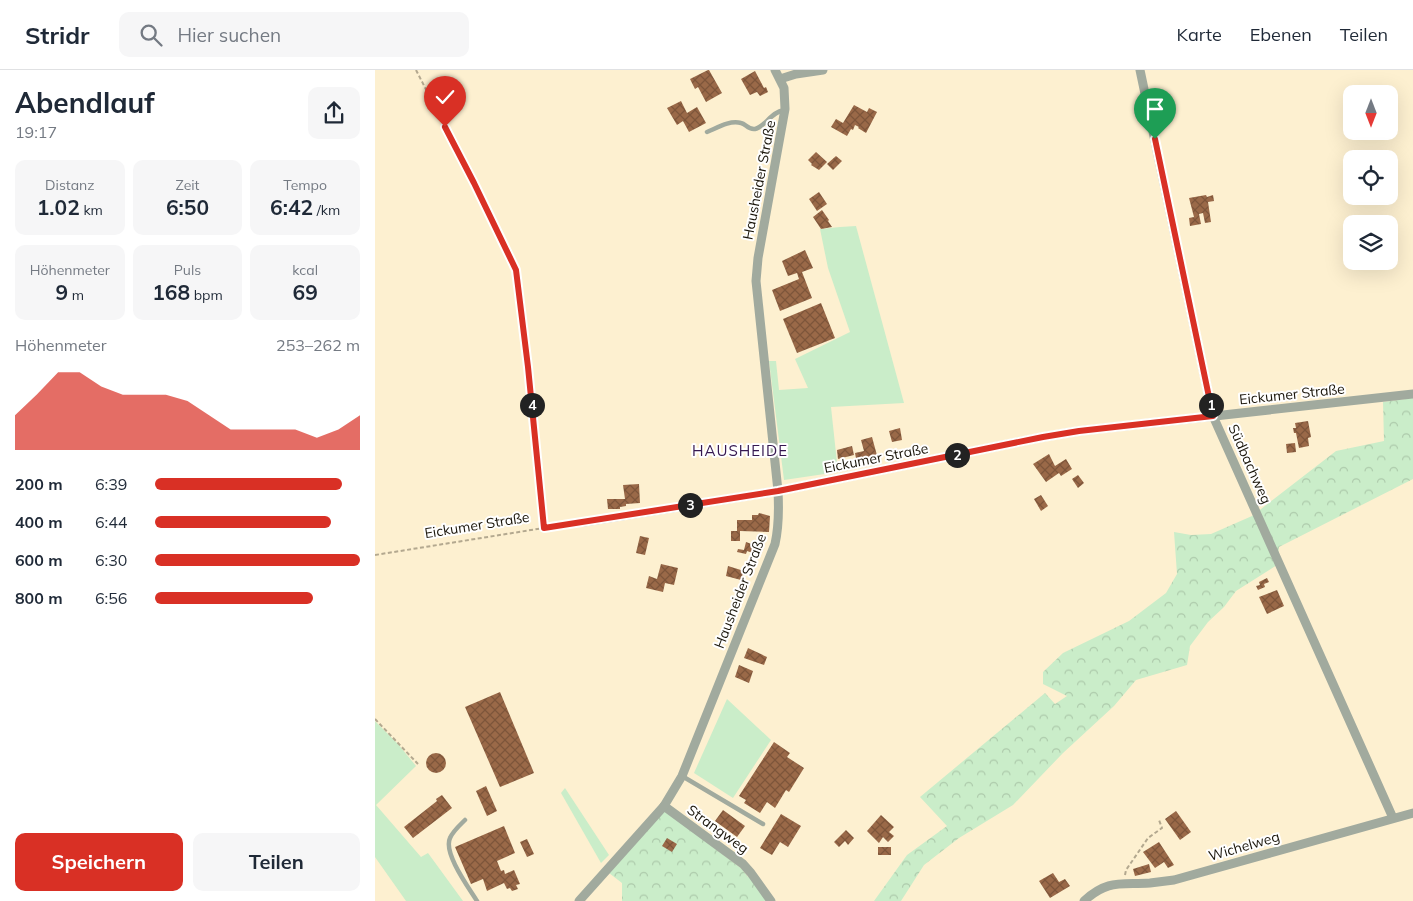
<!DOCTYPE html>
<html lang="de">
<meta charset="utf-8">
<style>
:root{--surface:#fff;--page:#f6f6f7;--text:#1f2937;--muted:#747a83;--line:#e0e1e3;--accent:#d93025}
body{margin:0;font-family:Mulish,sans-serif;background:var(--page);color:var(--text);height:100vh;display:flex;flex-direction:column;font-size:19px;white-space:nowrap}
*{box-sizing:border-box;margin:0}
p{font-size:16px;color:var(--muted)}
.icon{flex:none;width:28px;height:28px;fill:none;stroke:currentColor;stroke-width:2;stroke-linecap:round;stroke-linejoin:round}
.map{position:relative;flex:1;overflow:hidden}
.sheet{display:flex;flex-direction:column;background:var(--surface);width:375px}
.sheet>*{flex:none}
.needle{width:32px;rotate:180deg}
.controls{position:absolute;left:968px;top:15px;display:grid;gap:10px}
.controls a{display:grid;place-items:center;width:55px;height:55px;border-radius:10px;background:var(--surface);box-shadow:0 5px 20px #0002;font-size:25px}
.pin{position:absolute;display:grid;place-items:center;width:42px;height:42px;color:#fff;margin:-51px -21px;border-radius:50% 50% 50% 0;rotate:-45deg;box-shadow:0 0 5px #0007}
.pin .icon{rotate:45deg}
.km{position:absolute;width:25px;height:25px;margin:-12px;border-radius:50%;background:#222;color:#fff;font-size:14px;line-height:25px;text-align:center}
.round{display:grid;place-items:center;flex:none;width:52px;height:52px;border-radius:10px;background:var(--page)}
.overview{display:flex;align-items:center;justify-content:space-between;height:85px;padding:0 15px}
h1{font-size:28px;font-weight:700;line-height:38px}
.metrics{display:grid;grid-template-columns:repeat(3,1fr);gap:8px;height:85px;padding:5px 15px}
.metrics div{display:grid;align-content:center;border-radius:10px;background:var(--page);text-align:center}
.metrics b{font-size:21px;font-weight:700}
.metrics small{font-size:14px;font-weight:400}
.metrics p{font-size:14px}
.chart{height:140px;padding:10px 15px}
.chart p{display:flex;justify-content:space-between}
.chart svg{width:100%;height:90px;margin-top:5px;fill:var(--accent);opacity:.7}
.primary-button{display:flex;gap:10px;margin-top:auto;padding:10px 15px}
.primary-button a{flex:1;height:58px;border-radius:10px;background:var(--accent);color:#fff;font-size:20px;font-weight:700;line-height:58px;text-align:center}
.primary-button a+a{background:var(--page);color:var(--text)}
ul{padding:0 15px;list-style:none;font-size:16px}
li{display:grid;grid-template-columns:80px 60px 1fr;align-items:center;height:38px}
li i{height:12px;border-radius:6px;background:var(--accent)}
header{display:flex;align-items:center;gap:30px;box-sizing:border-box;height:70px;padding:0 25px;background:var(--surface);border-bottom:1px solid var(--line)}
header strong{font-size:24px}
nav{display:flex;gap:28px;margin-inline-start:auto;font-size:18px}
.search{width:350px;height:45px;background:var(--page);display:flex;align-items:center;gap:12px;box-sizing:border-box;padding:0 18px;border-radius:10px;color:var(--muted);font-size:19px}
main{display:flex;flex:1;min-height:0}
.map>svg:first-child{display:block}
</style>
<header>
<strong>Stridr</strong>
<div class="search"><svg class="icon" aria-label="search" viewBox="0 0 24 24"><circle cx="10" cy="10" r="6"/><path d="M15 15l6 6"/></svg>Hier suchen</div>
<nav><a>Karte</a><a>Ebenen</a><a>Teilen</a></nav>
</header>
<main>
<section class="sheet">
<div class="overview"><div><h1>Abendlauf</h1><p>19:17</p></div><a class="round"><svg class="icon" aria-label="share" viewBox="0 0 24 24"><path d="M12 15V3M7 8l5-5 5 5M5 13v7h14v-7"/></svg></a></div>
<div class="metrics">
<div><p>Distanz</p><b>1.02<small> km</small></b></div>
<div><p>Zeit</p><b>6:50</b></div>
<div><p>Tempo</p><b>6:42<small> /km</small></b></div>
</div>
<div class="metrics">
<div><p>Höhenmeter</p><b>9<small> m</small></b></div>
<div><p>Puls</p><b>168<small> bpm</small></b></div>
<div><p>kcal</p><b>69</b></div>
</div>
<div class="chart"><p><span>Höhenmeter</span>253–262 m</p>
<svg viewBox="0 0 160 44" preserveAspectRatio="none"><path d="M0 44V27L10 17L20 6L30 6L40 13L50 17L60 17L70 17L80 20L90 27L100 34L110 34L120 34L130 34L140 38L150 34L160 27V44z"/></svg>
</div>
<ul>
<li><b>200 m</b>6:39<i style="width:91%"></i></li>
<li><b>400 m</b>6:44<i style="width:86%"></i></li>
<li><b>600 m</b>6:30<i style="width:100%"></i></li>
<li><b>800 m</b>6:56<i style="width:77%"></i></li>
</ul>
<div class="primary-button"><a>Speichern</a><a>Teilen</a></div>
</section>
<div class="map">
<svg width="1038" height="831" viewBox="0 0 1038 831">
<defs>
<pattern id="forest-crowns" width="20" height="18" patternUnits="userSpaceOnUse" patternTransform="scale(1.25)"><rect width="20" height="18" fill="#caedc9"/><path d="M2 6a3 3 0 1 1 6 0M12 15a3 3 0 1 1 6 0" fill="none" stroke="#adcaab"/></pattern>
<pattern id="building-cross-hatch" width="8" height="8" patternUnits="userSpaceOnUse" patternTransform="scale(1.25)"><rect width="8" height="8" fill="#9a6948"/><path d="M0 0l8 8M0 8l8-8" fill="none" stroke="#7d553a"/></pattern>
</defs>
<rect width="100%" height="100%" fill="#fdf0d0"/>
<g fill="#caedc9">
<path d="M481,156L529,333L456,337L463,402L409,410L394,291H401L404,320L433,318L420,289L475,262L453,198L445,159L465,157Z"/>
<path d="M352,629L396,670L358,728L319,703Z"/>
<path d="M0,651L23,674L41,696L1,735L46,787L53,783L88,831H31L0,787Z"/>
<path d="M190,718L234,785L226,793L186,723Z"/>
</g>
<g fill="url(#forest-crowns)">
<path d="M1038,328V409L904,477L902,495L861,521L849,537L833,552L815,576L812,595L761,610L739,636L688,683L638,735L584,768L549,795L526,831H499L532,785L572,756L545,727L670,623L680,634L692,626L668,614V602L688,583L754,551L791,523L802,504L799,462L816,465L836,464L877,446L961,381L1009,371L1008,332Z"/>
<path d="M289,740L367,799L373,807L377,806L395,831H247V813L234,803Z"/>
</g>
<g fill="url(#building-cross-hatch)">
<path d="M333,0H334L347,23L331,32L323,17L320,19L315,9Z"/>
<path d="M380,1L389,18L391,17L393,22L385,26L382,22L375,25L366,9Z"/>
<path d="M306,31L312,43L322,37L331,53L314,62L308,51L302,55L292,38Z"/>
<path d="M479,35L492,42L494,38L502,42L491,63L483,58L484,57L480,55L478,60L476,59L472,66L456,57L461,49L468,53Z"/>
<path d="M441,82L452,92L444,100L436,95L437,94L433,90Z"/>
<path d="M461,86L467,91L458,100L452,94Z"/>
<path d="M444,122L452,134L442,141L434,129Z"/>
<path d="M831,125L832,127L838,125L839,131L833,132L836,152L830,153L828,143L824,144L826,154L815,156L814,148L819,147L814,128Z"/>
<path d="M447,140L454,150L453,151L457,157L446,159L438,147Z"/>
<path d="M430,180L438,198L427,202L437,228L405,241L397,220L424,209L422,203L413,206L407,191Z"/>
<path d="M446,233L460,268L422,283L408,249Z"/>
<path d="M933,351L936,367L933,368L934,376L924,378L921,363H919L918,358H921L920,353Z"/>
<path d="M525,358L527,370L517,372L514,361Z"/>
<path d="M497,367L503,389L482,394L480,383L489,381L486,370Z"/>
<path d="M920,373L921,382L912,383L911,374Z"/>
<path d="M477,376L479,385L463,389L462,380Z"/>
<path d="M674,384L680,396L691,389L697,399L686,406L684,403L671,412L658,394Z"/>
<path d="M703,405L709,413L703,418L697,409Z"/>
<path d="M264,414L265,433L251,434V436L245,437V439H233L232,429H250L248,415Z"/>
<path d="M666,425L673,436L666,441L659,429Z"/>
<path d="M384,443L395,446L394,462L365,461V471H356V461H362V450H377V445H383Z"/>
<path d="M265,466L274,468L270,485L261,483Z"/>
<path d="M371,472L385,477L383,485L372,481L371,484L362,482L363,479L369,480Z"/>
<path d="M286,494L303,498L299,515L290,513L288,522L271,518L274,506L282,509Z"/>
<path d="M353,496L369,501L366,510L351,506Z"/>
<path d="M892,508L894,512L889,514L890,517L883,520L881,516L885,515L884,512Z"/>
<path d="M902,520L909,536L892,544L884,527Z"/>
<path d="M373,578L392,587L389,595L369,588Z"/>
<path d="M364,595L378,601L374,613L360,607Z"/>
<path d="M125,622L159,703L125,717L90,637Z"/>
<path d="M399,672L415,683L412,687L429,698L414,722L411,720L400,738L392,732L385,743L369,733L371,730L364,726Z"/>
<circle cx="61" cy="693" r="10"/>
<path d="M111,716L122,741L112,746L101,721Z"/>
<path d="M67,725L77,738L38,768L29,757L62,731L61,729Z"/>
<path d="M348,740L370,756L362,767L340,751Z"/>
<path d="M801,741L816,762L805,770L790,749Z"/>
<path d="M406,744L426,756L413,777L405,772L397,785L385,778Z"/>
<path d="M506,745L519,757L514,762L519,766L513,772L508,767L504,773L492,761Z"/>
<path d="M129,756L140,783L122,791L126,801L129,800L130,804L139,800L145,814L141,815L143,819L137,821L135,818L132,819L129,813L112,821L108,809L96,814L80,777Z"/>
<path d="M471,760L479,768L473,775L470,771L464,777L459,772Z"/>
<path d="M292,768L302,774L297,782L287,776Z"/>
<path d="M152,769L159,784L152,787L145,772Z"/>
<path d="M784,772L799,795L793,798L789,792L780,798L768,782Z"/>
<rect x="503" y="777" width="13" height="8"/>
<path d="M774,794L776,802L760,806L758,799Z"/>
<path d="M678,803L684,812L690,809L695,816L675,828L664,811Z"/>
</g>
<g fill="none" stroke-linecap="round" stroke-linejoin="round">
<g stroke="#b3a88f" stroke-width="2" stroke-dasharray="4 2.5" stroke-linecap="butt">
<path d="M41,0L99,113L141,200L153,297L169,458"/>
<path d="M0,485L200,453"/>
<path d="M0,649L43,694"/>
<path d="M750,805L751,800L773,768L787,758L784,750"/>
</g>
<g stroke="#a1aa9e" stroke-width="4.5">
<path d="M332,62C342,58 354,50 366,53C371,54 373,60 380,59C390,57 396,42 409,40"/>
<path d="M307,706L388,754"/>
<path d="M90,750C85,755 78,761 75,768C68,783 94,818 102,831"/>
</g>
<g stroke="#a1aa9e" stroke-width="9">
<path d="M765,0L838,346L1018,748"/>
<path d="M405,9L421,4L448,0"/>
<path d="M209,452L403,421L668,367L704,361L1038,324"/>
<path d="M289,736L368,794L376,803L396,831"/>
<path d="M204,831L289,736L307,706L400,474C404,456 404,440 403,421L381,211L383,188L410,39L409,18L400,0"/>
<path d="M709,831C733,809 746,815 775,813C783,812 791,811 799,810L1038,743"/>
</g>
</g>
<g fill="none" stroke-linecap="round" stroke-linejoin="round">
<defs>
<path id="route" d="M70,57L99,113L141,200L153,297L169,458L403,421L668,367L704,361L838,346L780,69"/>
</defs>
<use href="#route" stroke="#fff" stroke-width="10"/>
<use href="#route" stroke="#d93025" stroke-width="6"/>
</g>
<g text-anchor="middle" dominant-baseline="central" stroke-width="4" stroke-linejoin="round" paint-order="stroke">
<g font-size="14" fill="#1a150a" stroke="#fff">
<text transform="translate(384 110) rotate(-79)">Hausheider Straße</text>
<text transform="translate(917 324) rotate(-6)">Eickumer Straße</text>
<text transform="translate(501 388) rotate(-11)">Eickumer Straße</text>
<text transform="translate(875 394) rotate(66)">Südbachweg</text>
<text transform="translate(102 455) rotate(-9)">Eickumer Straße</text>
<text transform="translate(365 521) rotate(-69)">Hausheider Straße</text>
<text transform="translate(343 759) rotate(36)">Strangweg</text>
<text transform="translate(869 776) rotate(-16)">Wichelweg</text>
</g>
<g font-size="15" letter-spacing="1" fill="#361850" stroke="#fff">
<text x="365" y="380">HAUSHEIDE</text>
</g>
</g>
</svg>
<div class="controls">
<a><svg class="needle" viewBox="-14 -14 28 28"><path d="M0-13l5 13h-10z" fill="#e53935"/><path d="M0 13l5-13h-10z" fill="#747a83"/></svg></a>
<a><svg class="icon" aria-label="locate" viewBox="0 0 24 24"><circle cx="12" cy="12" r="6"/><path d="M12 2v4M12 18v4M2 12h4M18 12h4"/></svg></a>
<a><svg class="icon" aria-label="layers" viewBox="0 0 24 24"><path d="M12 4l9 5-9 5-9-5zM3 14l9 5 9-5"/></svg></a>
</div>
<div class="pin" style="left:780px;top:69px;background:#1e9e55"><svg class="icon" aria-label="arrive" viewBox="0 0 24 24"><path d="M6 21V4h12l-3 4 3 4H6"/></svg></div>
<div class="pin" style="left:70px;top:57px;background:#d93025"><svg class="icon" aria-label="check" viewBox="0 0 24 24"><path d="M5 12l5 5 9-10"/></svg></div>
<b class="km" style="left:836px;top:335px">1</b>
<b class="km" style="left:582px;top:385px">2</b>
<b class="km" style="left:315px;top:435px">3</b>
<b class="km" style="left:157px;top:335px">4</b>
</div>
</main>
